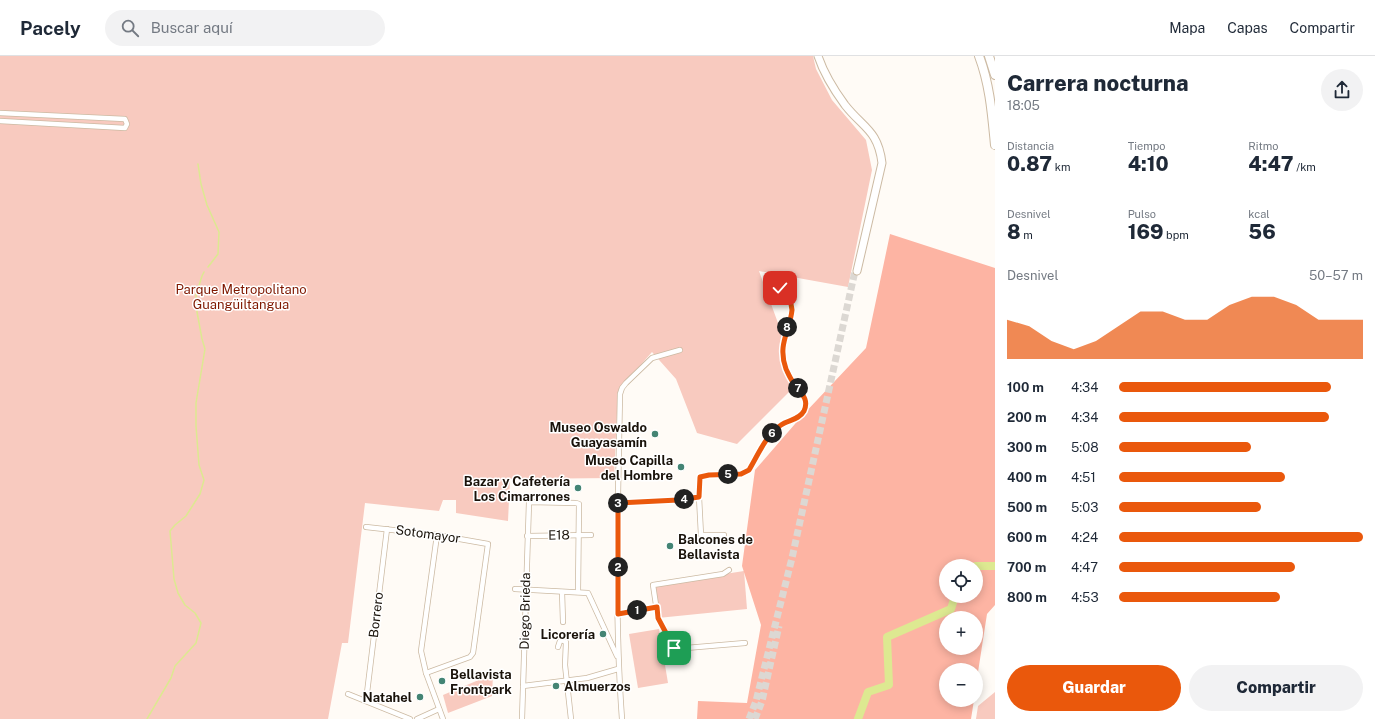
<!DOCTYPE html>
<html lang="es">
<meta charset="utf-8">
<style>
:root{--surface:#fff;--page:#f2f2f3;--text:#1f2937;--muted:#747a83;--line:#e0e1e3;--accent:#ea580c}
body{margin:0;font-family:"Public Sans",sans-serif;background:var(--page);color:var(--text);height:100vh;display:flex;flex-direction:column;font-size:15px;white-space:nowrap}
*{box-sizing:border-box;margin:0}
p{font-size:13px;color:var(--muted)}
.icon{flex:none;width:22px;height:22px;fill:none;stroke:currentColor;stroke-width:2;stroke-linecap:round;stroke-linejoin:round}
.map{position:relative;flex:1;overflow:hidden}
.sheet{display:flex;flex-direction:column;background:var(--surface);width:380px}
.sheet>*{flex:none}
.fabs{position:absolute;left:939px;top:503px;display:grid;gap:8px}
.fabs a{display:grid;place-items:center;width:44px;height:44px;border-radius:50%;background:var(--surface);box-shadow:0 2px 10px #0003;font-size:20px}
.pin{position:absolute;display:grid;place-items:center;width:34px;height:34px;color:#fff;margin:-17px;border-radius:8px;box-shadow:0 2px 6px #0006}
.km{position:absolute;width:20px;height:20px;margin:-10px;border-radius:50%;background:#222;color:#fff;font-size:11px;line-height:20px;text-align:center}
.round{display:grid;place-items:center;flex:none;width:42px;height:42px;border-radius:21px;background:var(--page)}
.overview{display:flex;align-items:center;justify-content:space-between;height:68px;padding:0 12px}
h1{font-size:22px;font-weight:800;line-height:30px}
.metrics{display:grid;grid-template-columns:repeat(3,1fr);gap:6px;height:68px;padding:4px 12px}
.metrics div{display:grid;align-content:center}
.metrics b{font-size:20px;font-weight:800}
.metrics small{font-size:11px;font-weight:400}
.metrics p{font-size:11px}
.chart{height:112px;padding:8px 12px}
.chart p{display:flex;justify-content:space-between}
.chart svg{width:100%;height:72px;margin-top:4px;fill:var(--accent);opacity:.7}
.button{display:flex;gap:8px;margin-top:auto;padding:8px 12px}
.button a{flex:1;height:46px;border-radius:24px;background:var(--accent);color:#fff;font-size:16px;font-weight:800;line-height:46px;text-align:center}
.button a+a{background:var(--page);color:var(--text)}
ul{padding:0 12px;list-style:none;font-size:13px}
li{display:grid;grid-template-columns:64px 48px 1fr;align-items:center;height:30px}
li i{height:10px;border-radius:5px;background:var(--accent)}
header{display:flex;align-items:center;gap:24px;box-sizing:border-box;height:56px;padding:0 20px;background:var(--surface);border-bottom:1px solid var(--line)}
header strong{font-size:19px}
nav{display:flex;gap:22px;margin-inline-start:auto;font-size:14px}
.search{width:280px;height:36px;background:var(--page);display:flex;align-items:center;gap:10px;box-sizing:border-box;padding:0 14px;border-radius:22px;color:var(--muted);font-size:15px}
main{display:flex;flex:1;min-height:0}
.map>svg:first-child{display:block}
</style>
<header>
<strong>Pacely</strong>
<div class="search"><svg class="icon" aria-label="search" viewBox="0 0 24 24"><circle cx="10" cy="10" r="6"/><path d="M15 15l6 6"/></svg>Buscar aquí</div>
<nav><a>Mapa</a><a>Capas</a><a>Compartir</a></nav>
</header>
<main>
<div class="map">
<svg width="995" height="663" viewBox="0 0 995 663">
<rect width="100%" height="100%" fill="#fffbf6"/>
<g fill="#f8cabf">
<path d="M0,0H813L816,13L832,44L866,84L872,114L848,231L759,215L782,278L792,333L737,388L697,377L676,323L652,296L618,335L614,422L510,423L508,465L456,457V444H443L439,455L365,447L348,587H342L328,663H0Z"/>
<path d="M744,515L747,553L658,562L654,529Z"/>
<path d="M659,573L668,627L638,632L629,578Z"/>
<path d="M493,618L492,640L448,657L443,639Z"/>
<path d="M995,636V663H976L978,650Z"/>
</g>
<path fill="#fdb4a3" fill-rule="evenodd" d="M890,178L995,212V549L987,558L976,629V614H946V644H974L971,663H697L698,645L747,647L761,569L742,510L755,414L801,361L866,292ZM946,510H976V540H946ZM946,562H976V592H946Z"/>
<g fill="none" stroke-linecap="round" stroke-linejoin="round">
<g stroke="#dde991" stroke-width="1.5">
<path d="M198,108L201,128L207,149L219,176L218,198L208,211"/>
<path d="M147,663L171,622L175,610L196,587L201,567L195,557L185,549L178,537L174,523L170,475L175,469L186,460L200,438L204,424L199,409L196,370V347L205,293L202,283L197,256L196,239L202,220L204,216"/>
</g>
<g stroke="#dde991" stroke-width="8">
<path d="M976,510H995"/>
<path d="M858,663L868,636L889,629L887,581L951,553L955,540"/>
</g>
<g stroke="#dcd8d3" stroke-width="7" stroke-dasharray="7 3.5" stroke-linecap="butt">
<path d="M749,663L756,645L792,502L855,215"/>
<path d="M755,663L762,645L779,570"/>
</g>
<defs>
<g id="minor">
<path d="M0,57L125,63L127,68L125,72L0,65"/>
<path d="M618,447L677,444L699,441"/>
<path d="M366,471L437,479L488,488L473,597L470,601L426,617"/>
<path d="M437,479L421,595L426,617L443,663"/>
<path d="M724,479H701L699,441L700,421C714,413 736,425 749,414C758,399 766,379 781,369C788,364 799,364 804,355C810,343 799,335 793,326C790,322 788,317 786,313C777,288 790,275 792,253L791,248L780,232"/>
<path d="M527,480L591,479"/>
<path d="M729,514L723,518L653,529L658,562L673,592H686L745,587"/>
<path d="M515,533L588,537L617,600"/>
<path d="M562,536L563,566"/>
<path d="M619,558L657,551"/>
<path d="M558,591L560,585L561,584L566,586L565,609L571,663"/>
<path d="M523,630L587,622L618,613"/>
<path d="M348,638L410,663"/>
<path d="M366,645L387,473"/>
<path d="M417,663L439,653"/>
<path d="M522,663L529,446L576,447L579,448L578,536"/>
<path d="M622,663C614,555 618,446 620,338L622,332L626,327L652,302L680,294"/>
</g>
<path id="primary" d="M818,0C824,18 834,34 845,49C863,72 878,74 882,107L857,215"/>
<g id="trunk">
<path d="M979,0C990,29 992,58 995,89"/>
<path d="M989,0L995,19"/>
</g>
</defs>
<use href="#minor" stroke="#ccbaa3" stroke-width="6"/>
<use href="#primary" stroke="#ccbaa3" stroke-width="9"/>
<use href="#trunk" stroke="#ccbaa3" stroke-width="10"/>
<use href="#minor" stroke="#fff" stroke-width="4.5"/>
<use href="#primary" stroke="#fff" stroke-width="7"/>
<use href="#trunk" stroke="#fff" stroke-width="8"/>
</g>
<g fill="none" stroke-linecap="round" stroke-linejoin="round">
<defs>
<path id="route" d="M674,592L658,562L657,551L618,558V447L678,444L699,441L700,421L709,419L741,418L749,414C758,399 766,379 781,369C788,364 799,364 804,355C810,342 799,336 793,326C790,322 788,317 786,313C777,288 790,275 792,254L791,248L780,232"/>
</defs>
<use href="#route" stroke="#fff" stroke-width="8"/>
<use href="#route" stroke="#ea580c" stroke-width="5"/>
</g>
<g fill="#438474" stroke="#fff" stroke-width="1.5">
<circle cx="655" cy="378" r="4"/>
<circle cx="681" cy="411" r="4"/>
<circle cx="578" cy="432" r="4"/>
<circle cx="670" cy="490" r="4"/>
<circle cx="603" cy="578" r="4"/>
<circle cx="442" cy="625" r="4"/>
<circle cx="556" cy="630" r="4"/>
<circle cx="420" cy="641" r="4"/>
</g>
<g text-anchor="middle" dominant-baseline="central" stroke-width="3" stroke-linejoin="round" paint-order="stroke">
<g font-size="13" fill="#7f1800" stroke="#fff">
<text x="241" y="233">Parque Metropolitano<tspan x="241" dy="15">Guangüiltangua</tspan></text>
</g>
<g font-size="13" font-weight="bold" fill="#19120a" stroke="#fff" text-anchor="end">
<text x="647" y="371">Museo Oswaldo<tspan x="647" dy="15">Guayasamín</tspan></text>
<text x="673" y="404">Museo Capilla<tspan x="673" dy="15">del Hombre</tspan></text>
<text x="570" y="425">Bazar y Cafetería<tspan x="570" dy="15">Los Cimarrones</tspan></text>
<text x="678" y="483" text-anchor="start">Balcones de<tspan x="678" dy="15">Bellavista</tspan></text>
<text x="595" y="578">Licorería</text>
<text x="450" y="618" text-anchor="start">Bellavista<tspan x="450" dy="15">Frontpark</tspan></text>
<text x="564" y="630" text-anchor="start">Almuerzos</text>
<text x="412" y="641">Natahel</text>
</g>
<g font-size="13" fill="#19120a" stroke="#fff">
<text transform="translate(428 478) rotate(8)">Sotomayor</text>
<text transform="translate(559 479) rotate(-1)">E18</text>
<text transform="translate(525 555) rotate(-89)">Diego Brieda</text>
<text transform="translate(376 559) rotate(-83)">Borrero</text>
</g>
</g>
</svg>
<div class="fabs">
<a><svg class="icon" aria-label="locate" viewBox="0 0 24 24"><circle cx="12" cy="12" r="6"/><path d="M12 2v4M12 18v4M2 12h4M18 12h4"/></svg></a>
<a>+</a>
<a>−</a>
</div>
<div class="pin" style="left:674px;top:592px;background:#1e9e55"><svg class="icon" aria-label="arrive" viewBox="0 0 24 24"><path d="M6 21V4h12l-3 4 3 4H6"/></svg></div>
<div class="pin" style="left:780px;top:232px;background:#d93025"><svg class="icon" aria-label="check" viewBox="0 0 24 24"><path d="M5 12l5 5 9-10"/></svg></div>
<b class="km" style="left:637px;top:554px">1</b>
<b class="km" style="left:618px;top:511px">2</b>
<b class="km" style="left:618px;top:447px">3</b>
<b class="km" style="left:684px;top:443px">4</b>
<b class="km" style="left:728px;top:418px">5</b>
<b class="km" style="left:772px;top:377px">6</b>
<b class="km" style="left:798px;top:332px">7</b>
<b class="km" style="left:787px;top:271px">8</b>
</div>
<section class="sheet">
<div class="overview"><div><h1>Carrera nocturna</h1><p>18:05</p></div><a class="round"><svg class="icon" aria-label="share" viewBox="0 0 24 24"><path d="M12 15V3M7 8l5-5 5 5M5 13v7h14v-7"/></svg></a></div>
<div class="metrics">
<div><p>Distancia</p><b>0.87<small> km</small></b></div>
<div><p>Tiempo</p><b>4:10</b></div>
<div><p>Ritmo</p><b>4:47<small> /km</small></b></div>
</div>
<div class="metrics">
<div><p>Desnivel</p><b>8<small> m</small></b></div>
<div><p>Pulso</p><b>169<small> bpm</small></b></div>
<div><p>kcal</p><b>56</b></div>
</div>
<div class="chart"><p><span>Desnivel</span>50–57 m</p>
<svg viewBox="0 0 160 44" preserveAspectRatio="none"><path d="M0 44V20L10 24L20 33L30 38L40 33L50 24L60 15L70 15L80 20L90 20L100 11L110 6L120 6L130 11L140 20L150 20L160 20V44z"/></svg>
</div>
<ul>
<li><b>100 m</b>4:34<i style="width:87%"></i></li>
<li><b>200 m</b>4:34<i style="width:86%"></i></li>
<li><b>300 m</b>5:08<i style="width:54%"></i></li>
<li><b>400 m</b>4:51<i style="width:68%"></i></li>
<li><b>500 m</b>5:03<i style="width:58%"></i></li>
<li><b>600 m</b>4:24<i style="width:100%"></i></li>
<li><b>700 m</b>4:47<i style="width:72%"></i></li>
<li><b>800 m</b>4:53<i style="width:66%"></i></li>
</ul>
<div class="button"><a>Guardar</a><a>Compartir</a></div>
</section>
</main>
